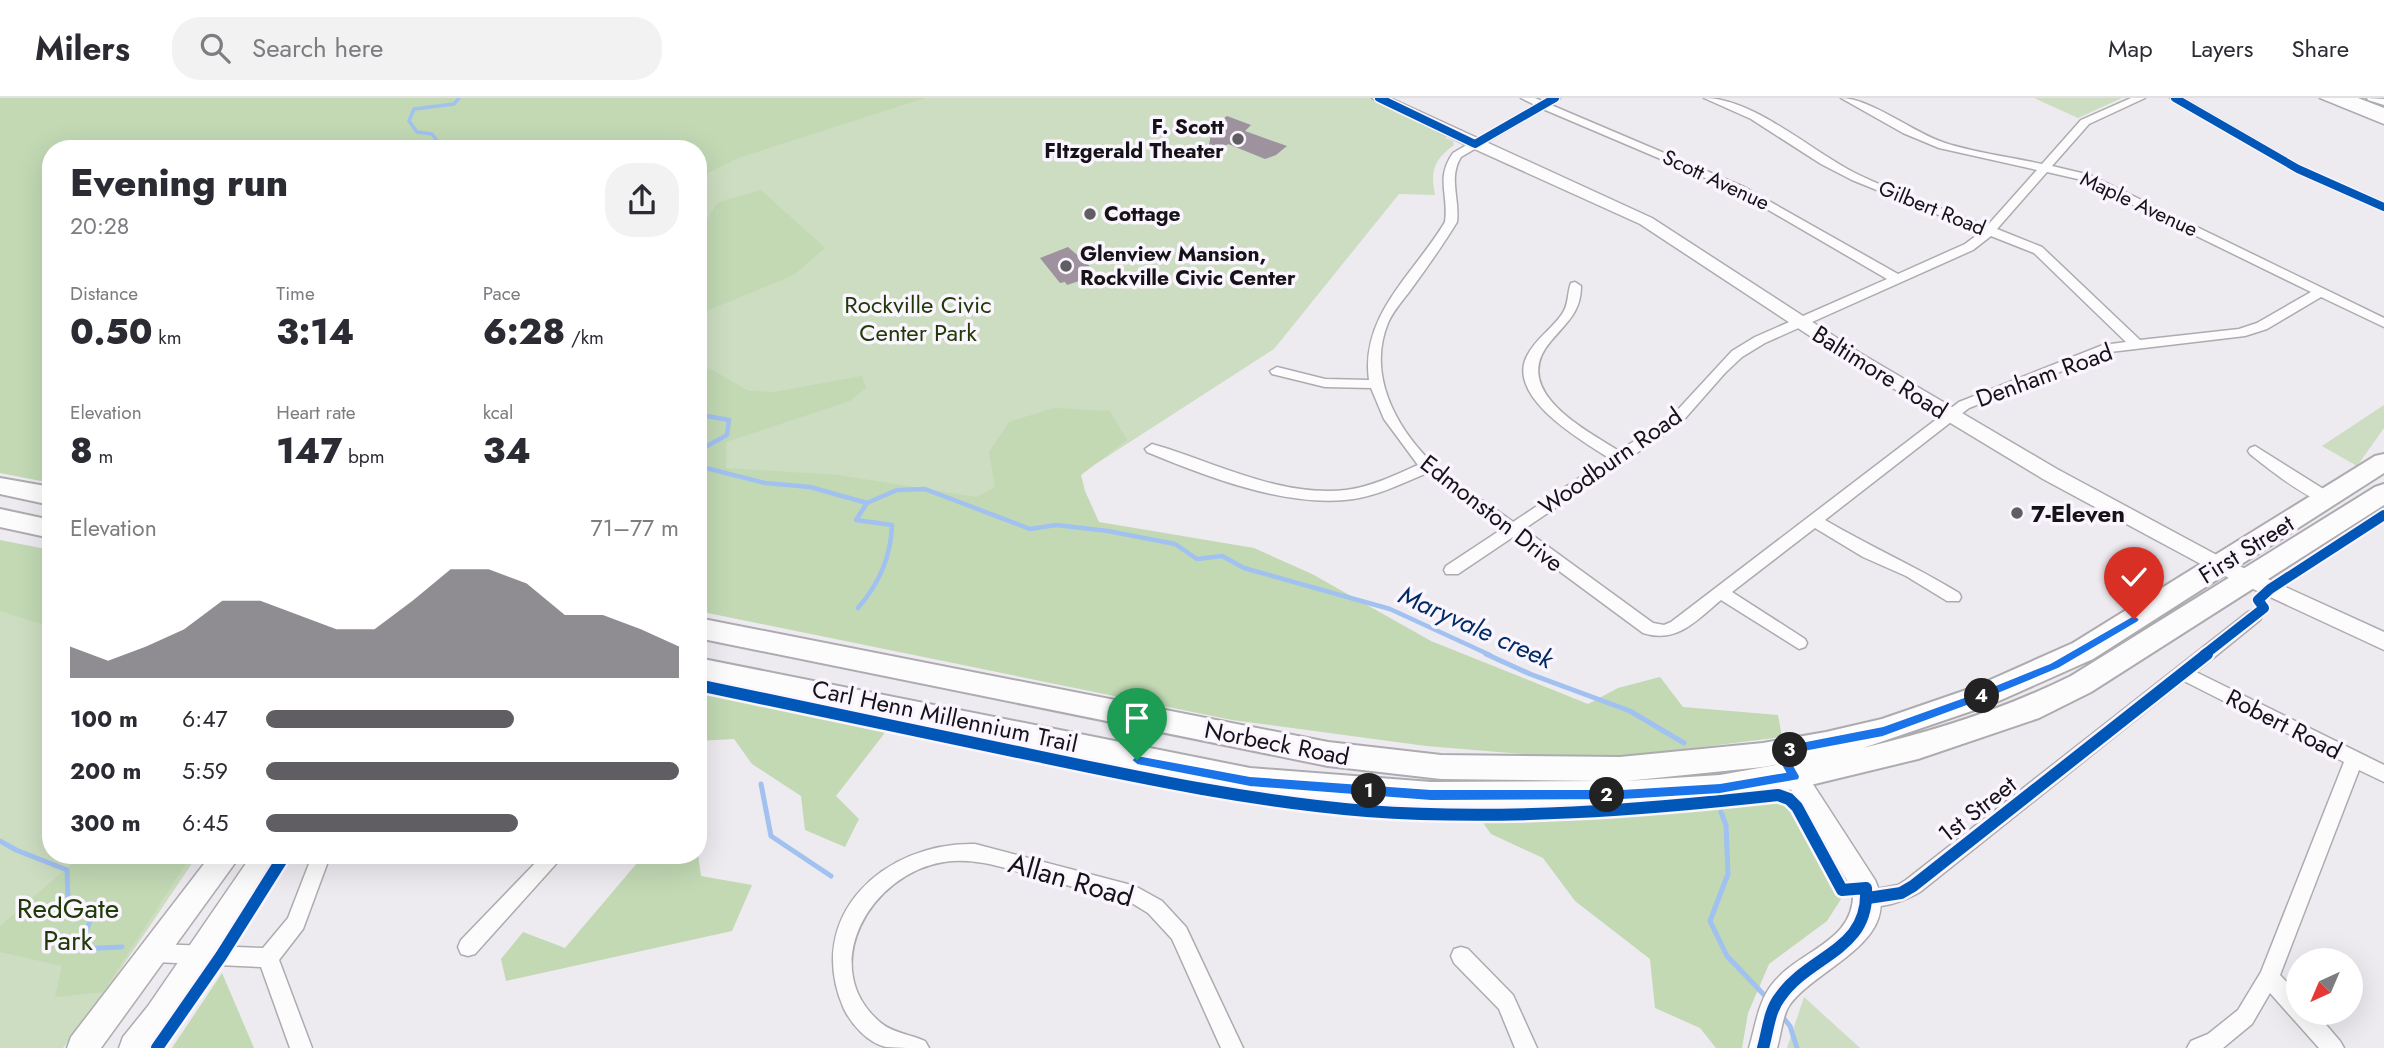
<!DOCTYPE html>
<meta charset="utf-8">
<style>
:root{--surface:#fff;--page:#f2f2f3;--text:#2b2b33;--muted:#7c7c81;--line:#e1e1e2;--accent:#615e63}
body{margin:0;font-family:Jost,sans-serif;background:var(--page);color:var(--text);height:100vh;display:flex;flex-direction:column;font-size:26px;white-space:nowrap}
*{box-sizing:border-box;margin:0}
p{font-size:23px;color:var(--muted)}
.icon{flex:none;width:38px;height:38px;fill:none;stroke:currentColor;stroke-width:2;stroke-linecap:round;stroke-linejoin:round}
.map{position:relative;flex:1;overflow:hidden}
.sheet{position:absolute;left:42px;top:42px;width:665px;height:724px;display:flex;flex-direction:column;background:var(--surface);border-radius:28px;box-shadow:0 7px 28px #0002}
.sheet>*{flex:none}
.needle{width:46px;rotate:224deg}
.fabs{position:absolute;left:2286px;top:850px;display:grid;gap:14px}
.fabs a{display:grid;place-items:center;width:77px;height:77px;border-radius:50%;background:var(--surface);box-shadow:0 7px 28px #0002;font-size:35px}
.pin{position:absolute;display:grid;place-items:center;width:60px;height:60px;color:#fff;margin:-72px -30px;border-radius:50% 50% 50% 0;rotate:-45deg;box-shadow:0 0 7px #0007}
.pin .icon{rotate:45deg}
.km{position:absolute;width:35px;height:35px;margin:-18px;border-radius:50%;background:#222;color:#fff;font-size:19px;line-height:35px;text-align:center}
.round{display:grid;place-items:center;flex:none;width:74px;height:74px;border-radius:28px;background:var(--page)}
.headline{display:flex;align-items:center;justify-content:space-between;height:119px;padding:0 28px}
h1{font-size:38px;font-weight:800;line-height:52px}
.stats{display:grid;grid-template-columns:repeat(3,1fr);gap:10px;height:119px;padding:7px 28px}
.stats div{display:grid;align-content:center}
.stats b{font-size:35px;font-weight:800}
.stats small{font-size:19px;font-weight:400}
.stats p{font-size:19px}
.chart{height:196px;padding:14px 28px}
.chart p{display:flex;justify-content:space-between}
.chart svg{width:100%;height:126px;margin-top:7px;fill:var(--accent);opacity:.7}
ul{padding:0 28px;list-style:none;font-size:23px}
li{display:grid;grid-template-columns:112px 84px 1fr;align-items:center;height:52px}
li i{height:18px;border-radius:9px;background:var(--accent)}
header{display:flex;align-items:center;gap:42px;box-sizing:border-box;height:98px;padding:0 35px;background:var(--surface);border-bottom:2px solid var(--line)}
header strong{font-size:33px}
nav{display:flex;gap:38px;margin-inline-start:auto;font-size:24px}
.search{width:490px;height:63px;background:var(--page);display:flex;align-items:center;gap:18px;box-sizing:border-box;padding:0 24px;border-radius:28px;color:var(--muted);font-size:26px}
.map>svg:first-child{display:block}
</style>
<header>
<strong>Milers</strong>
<div class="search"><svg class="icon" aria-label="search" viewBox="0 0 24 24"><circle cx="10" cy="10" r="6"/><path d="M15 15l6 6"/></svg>Search here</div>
<nav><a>Map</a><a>Layers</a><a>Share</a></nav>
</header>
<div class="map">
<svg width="2384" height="950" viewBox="0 0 2384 950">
<rect width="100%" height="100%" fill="#edeaf0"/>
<g fill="#ccddc1">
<path d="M0,0H1369L1447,37L1445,40L1453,43L1454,47C1434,62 1430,72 1435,97L1399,96L1274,251L995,431L698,491V51H51L0,358Z"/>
<path d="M2034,0H2122L2078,20Z"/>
<path d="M2384,307V330L2357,368L2322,348Z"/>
<path d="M0,479L51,482V758H197L87,921L63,950H0Z"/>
<path d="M1804,899L1860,950H1787Z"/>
</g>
<g fill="#c2d9b4">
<path d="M0,0H925L741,59L698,80V51H51V385L0,375Z"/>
<path d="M761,92L825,150L794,177L709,212L698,211V130L702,129L717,105Z"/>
<path d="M698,264L749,293L774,294L862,278L866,290L850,303L726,344V370L838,377L977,399L995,389L989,354L1009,324L1054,310L1110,313L1127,342L1081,377L1085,393L1099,424L1254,450L1312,476L1431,543L1588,606L1618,590L1660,579L1683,609L1778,617L1782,639L1631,658L1536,657L1426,648L1232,622L698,513Z"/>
<path d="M0,442L51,452V529L0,513Z"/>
<path d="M698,594L887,632L836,698L859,721L845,749L805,732L801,698L752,666L734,641L698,643Z"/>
<path d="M1775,703L1794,712L1841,801L1827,823L1769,866L1748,915L1742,950H1716L1700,930L1655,910L1650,861L1575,803L1543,760L1491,736L1481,722L1643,718Z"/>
<path d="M698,756L701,778L752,787L732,833L506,883L501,861L523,834L565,850L643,758Z"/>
<path d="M81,758H191L103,894L55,899L62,868L0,854V828Z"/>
<path d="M222,875L254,950H172Z"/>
</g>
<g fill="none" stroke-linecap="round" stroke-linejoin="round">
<path stroke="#a1c1f1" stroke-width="3.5" d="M443,51L432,36L417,34L409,23L414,11L454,6L459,0"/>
<g stroke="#a1c1f1" stroke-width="4.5">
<path d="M698,307L701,317L729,322L727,337L698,353"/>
<path d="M698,368L765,385L810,389L867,405L897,392L925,391L1030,431L1056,427L1108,433L1175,446L1197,461L1222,458L1244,470L1390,511L1490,557"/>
<path d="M858,510C879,486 891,459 892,427L856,422L867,405"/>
</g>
<g stroke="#a1c1f1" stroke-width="5">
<path d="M1486,556L1530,576L1630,613L1684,645"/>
<path d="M761,686L771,738L831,778"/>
<path d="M1721,714L1726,727L1728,776L1710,823L1727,858L1769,902"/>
<path d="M0,743L16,752L67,772L68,804L92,817L80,851L122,849"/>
<path d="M1781,917L1790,928L1797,950"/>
</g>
</g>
<g fill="#9f929f">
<path d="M1227,18L1251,27L1245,33L1287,48L1276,57L1265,61L1228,46L1222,51L1209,47L1211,36L1220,23Z"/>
<path d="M1068,149L1090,168L1084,170L1095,183L1082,187L1079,183L1067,187L1065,184L1060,185L1040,160Z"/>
</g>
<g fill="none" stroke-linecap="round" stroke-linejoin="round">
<defs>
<g id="minor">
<path d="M1521,0H1535L1542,3L1548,0H1560L1551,7L1744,89L1898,176L1965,146L1981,134L1852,82L1821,66L1751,21L1704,0C1754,0 1812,54 1857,76C1898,96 1944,111 1987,128L2037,72L1939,50L1903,35L1841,0C1870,0 1914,35 1945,45C1976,55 2010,59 2042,66L2081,22L2131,0H2145L2089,26L2052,68L2090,77L2384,220V229L2321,199L2267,231L2245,238L2110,254L1969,310L1825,422C1869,448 1915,468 1959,495L1961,499L1959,503H1947L1906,478L1863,459L1815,430L1732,494L1805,541L1807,545L1805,549L1799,551L1721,502C1697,522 1677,546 1643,535L1513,439L1458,476H1446L1444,472L1446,468L1502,431L1427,375C1401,386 1373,400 1345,402C1282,408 1205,378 1147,354L1145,351L1152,346C1215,364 1278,399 1346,392C1371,389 1395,377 1418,367L1384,321L1371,290L1325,289L1272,276L1270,273L1277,269L1325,281L1369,282C1360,217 1414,176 1445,124C1449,96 1435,81 1453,55L1535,7ZM1543,11L1736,93L1887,181L1755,239L1732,253L1671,319L1619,353C1584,331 1508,292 1551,243C1567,224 1581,214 1581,188L1575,184L1571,185C1567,195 1569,207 1562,216C1552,231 1535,241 1527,258C1506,299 1581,342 1609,360L1513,424C1487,404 1455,387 1431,364C1395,328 1367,276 1388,225C1393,213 1404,201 1412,190C1428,168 1443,147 1457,124C1460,101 1448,80 1461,59ZM2047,74L2082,82L2311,194L2257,225L2239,231L2140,242L2042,149L1997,131ZM1991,138L2034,155L2126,244L2103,247L1959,304L1671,524L1664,527L1653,525L1524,431L1681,325L1725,275L1742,259L1765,245L1973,152Z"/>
<path d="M2170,0H2183L2302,69L2384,105V112L2294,73Z"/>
<path d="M2320,0H2334L2384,19V26Z"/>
<path d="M2367,0L2384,1V7L2368,2Z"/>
<path d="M2255,348L2333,397L2335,401L2333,405C2315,409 2265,368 2250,356L2248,353L2250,350Z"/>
<path d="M2254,512L2260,514L2262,518L2260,522L2196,574L2384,667V684L2359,672L2280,877L2298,896V915H2316L2340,943L2344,950H2319L2270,895L2252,926L2223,950H2187L2191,943L2208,936L2238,912L2261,874L2344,664L2184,583L1920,794C1904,803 1879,813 1861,806L1858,800L1861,794L1898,787L1906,782L2248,514Z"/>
<path d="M975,746L1135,788L1162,803L1186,829L1243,950H1221L1172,841L1148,815L1130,804C1099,796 1069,788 1038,779C1007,771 977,759 944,764C871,775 815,870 881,925C893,935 912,937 925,943L929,950C915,950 899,950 886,949C868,945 852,927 844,911C803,818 884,744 975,746Z"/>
<path d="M312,758H330L303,831L279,862L312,950H290L261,869L155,864L148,862L145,855L148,848L155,846L263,850L288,820Z"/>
<path d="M542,758H563L475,856L468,858L461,856L458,849L461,842Z"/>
<path d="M1461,849L1468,851L1513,897L1537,950H1515L1499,911L1454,865L1451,858L1454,851Z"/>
</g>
<g id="tertiary">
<path d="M1372,0H1390L1652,120L1860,255L2057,371L2226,462L2384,534V552L2212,472L2043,381L1848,263L1640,126L1470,49Z"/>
<path d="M1788,657L1796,660L1875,782C1904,844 1816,869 1789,908C1782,919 1781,937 1777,950H1749C1755,930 1758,906 1770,889C1797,851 1856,846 1853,792L1776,667L1780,660Z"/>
</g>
<g id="secondary">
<path d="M210,758H240L101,950H67L71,939Z"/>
<path d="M251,758H280L170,928L153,950H119L123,939L148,908Z"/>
</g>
<g id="primary">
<path d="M2333,0H2358L2384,10V21L2336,4Z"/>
<path d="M2384,356V375L2093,561L1992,606L1863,650C1935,633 2004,611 2071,578L2375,389L2384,386V407L2091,594L2039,620L1918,661L1794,691L1720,703L1622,709L1431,710L1250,696L698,582V560L1250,670L1431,684L1602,683L1441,681L1328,668L698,540V520L1328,644L1441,657L1620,659L1763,645L1826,634L1882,621L1972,590L2073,545L2375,358ZM1825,658L1720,677L1626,683L1763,669Z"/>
<path d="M0,380L51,389V407L0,396Z"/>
<path d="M0,411L51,422V440L0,429Z"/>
</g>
</defs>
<use href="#minor" stroke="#aeabb0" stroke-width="3"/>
<use href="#tertiary" stroke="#aeabb0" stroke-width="3"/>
<use href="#secondary" stroke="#aeabb0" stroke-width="3"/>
<use href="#primary" stroke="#aeabb0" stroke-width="4"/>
<use href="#minor" fill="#fcfcfd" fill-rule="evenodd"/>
<use href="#tertiary" fill="#fcfcfd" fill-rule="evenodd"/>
<use href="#secondary" fill="#fcfcfd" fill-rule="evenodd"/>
<use href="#primary" fill="#fcfcfd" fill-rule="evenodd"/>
<defs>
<g id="cycleway-far2">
<path d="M1379,0L1475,46L1555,0"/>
<path d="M2175,0L2298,71L2384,109"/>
</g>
<path id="cycleway-far1" d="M2204,557L2264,510L2258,502L2270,491L2384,417"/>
<g id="cycleway">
<path d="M698,587C811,611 924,634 1037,658C1146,681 1256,704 1367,713C1503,723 1642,712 1778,697L1789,701L1797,709L1842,792L1866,790C1870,853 1810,856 1780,899C1769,913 1768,933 1763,950"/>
<path d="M1868,800L1901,795L1913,788L2207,556"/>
<path d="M157,950L221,858L284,758"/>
</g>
</defs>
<use href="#cycleway-far2" stroke="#faf5fe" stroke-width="11"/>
<use href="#cycleway-far1" stroke="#faf5fe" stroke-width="14"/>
<use href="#cycleway" stroke="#faf5fe" stroke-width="17"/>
<use href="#cycleway-far2" stroke="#0057b8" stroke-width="8"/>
<use href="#cycleway-far1" stroke="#0057b8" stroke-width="10"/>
<use href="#cycleway" stroke="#0057b8" stroke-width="12"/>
</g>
<path fill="#1a73e8" stroke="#fff" stroke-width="2" d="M2134,517L2140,521L2138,524L2058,571L1986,601L1883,639L1788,657L1800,678L1799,682L1720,696L1622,702L1431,703L1250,689L1137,667L1131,662L1137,657L1250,678L1431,691H1622L1720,685L1785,674L1773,653L1775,649L1883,628L1978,594L2050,565Z"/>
<g fill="#615e63" stroke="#faf5fe" stroke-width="2.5">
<circle cx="1238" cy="41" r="7"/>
<circle cx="1090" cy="116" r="7"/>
<circle cx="1066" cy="168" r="7"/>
<circle cx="2017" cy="415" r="7"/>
</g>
<g text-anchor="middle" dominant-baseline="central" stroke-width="7" stroke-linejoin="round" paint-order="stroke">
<g font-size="21" font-weight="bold" fill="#151317" stroke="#faf5fe" text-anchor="start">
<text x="1224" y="29" text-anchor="end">F. Scott<tspan x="1224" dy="24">FItzgerald Theater</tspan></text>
<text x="1104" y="116">Cottage</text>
<text x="1080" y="156">Glenview Mansion,<tspan x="1080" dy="24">Rockville Civic Center</tspan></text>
</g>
<g font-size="21" fill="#151317" stroke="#faf5fe">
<text transform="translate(1716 82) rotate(25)">Scott Avenue</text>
<text transform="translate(2139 106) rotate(25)">Maple Avenue</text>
<text transform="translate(1932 110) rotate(22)">Gilbert Road</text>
</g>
<g font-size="24" fill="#203b07" stroke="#faf5fe">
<text x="918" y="206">Rockville Civic<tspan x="918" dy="28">Center Park</tspan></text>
</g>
<g font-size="24" fill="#151317" stroke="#faf5fe">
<text transform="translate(1880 274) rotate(32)">Baltimore Road</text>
<text transform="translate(2044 277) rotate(-20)">Denham Road</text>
<text transform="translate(1610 363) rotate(-35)">Woodburn Road</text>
<text transform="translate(1492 415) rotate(38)">Edmonston Drive</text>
<text transform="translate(2246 451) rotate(-32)">First Street</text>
<text transform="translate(945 618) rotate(12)">Carl Henn Millennium Trail</text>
<text transform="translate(2284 626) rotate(27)">Robert Road</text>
<text transform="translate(1277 645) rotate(11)">Norbeck Road</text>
<text transform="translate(1977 711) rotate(-38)">1st Street</text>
</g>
<g font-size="24" font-weight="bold" fill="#151317" stroke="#faf5fe" text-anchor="start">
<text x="2031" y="415">7-Eleven</text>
</g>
<g font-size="26" font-style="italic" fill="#002c65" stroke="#faf5fe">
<text transform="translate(1476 529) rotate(24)">Maryvale creek</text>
</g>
<g font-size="28" fill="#151317" stroke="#faf5fe">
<text transform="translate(1071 782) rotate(16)">Allan Road</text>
</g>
<g font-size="28" fill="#203b07" stroke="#faf5fe">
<text x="68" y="810">RedGate<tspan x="68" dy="32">Park</tspan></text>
</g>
</g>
</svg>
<div class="fabs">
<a><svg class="needle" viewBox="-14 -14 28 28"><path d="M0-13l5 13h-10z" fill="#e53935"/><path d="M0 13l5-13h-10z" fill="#7c7c81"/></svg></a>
</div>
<div class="pin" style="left:1137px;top:662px;background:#1e9e55"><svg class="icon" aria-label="arrive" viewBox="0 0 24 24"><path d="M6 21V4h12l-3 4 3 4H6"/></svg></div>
<div class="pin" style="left:2134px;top:521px;background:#d93025"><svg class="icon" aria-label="check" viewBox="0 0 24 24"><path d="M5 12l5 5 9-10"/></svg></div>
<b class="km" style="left:1369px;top:693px">1</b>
<b class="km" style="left:1607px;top:697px">2</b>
<b class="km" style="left:1790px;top:652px">3</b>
<b class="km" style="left:1982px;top:598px">4</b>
<section class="sheet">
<div class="headline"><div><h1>Evening run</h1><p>20:28</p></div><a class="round"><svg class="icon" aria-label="share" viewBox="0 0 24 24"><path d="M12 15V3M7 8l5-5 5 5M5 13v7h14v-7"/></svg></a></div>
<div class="stats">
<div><p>Distance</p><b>0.50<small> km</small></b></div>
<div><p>Time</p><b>3:14</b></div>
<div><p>Pace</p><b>6:28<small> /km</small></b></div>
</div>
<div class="stats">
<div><p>Elevation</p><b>8<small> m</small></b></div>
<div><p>Heart rate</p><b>147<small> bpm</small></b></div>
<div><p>kcal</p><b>34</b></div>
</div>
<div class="chart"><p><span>Elevation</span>71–77 m</p>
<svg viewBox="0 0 160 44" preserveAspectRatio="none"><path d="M0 44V33L10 38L20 33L30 27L40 17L50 17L60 22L70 27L80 27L90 17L100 6L110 6L120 11L130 22L140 22L150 27L160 33V44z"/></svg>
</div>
<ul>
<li><b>100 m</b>6:47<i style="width:60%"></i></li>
<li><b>200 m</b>5:59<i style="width:100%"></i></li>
<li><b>300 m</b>6:45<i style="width:61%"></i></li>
</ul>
</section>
</div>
